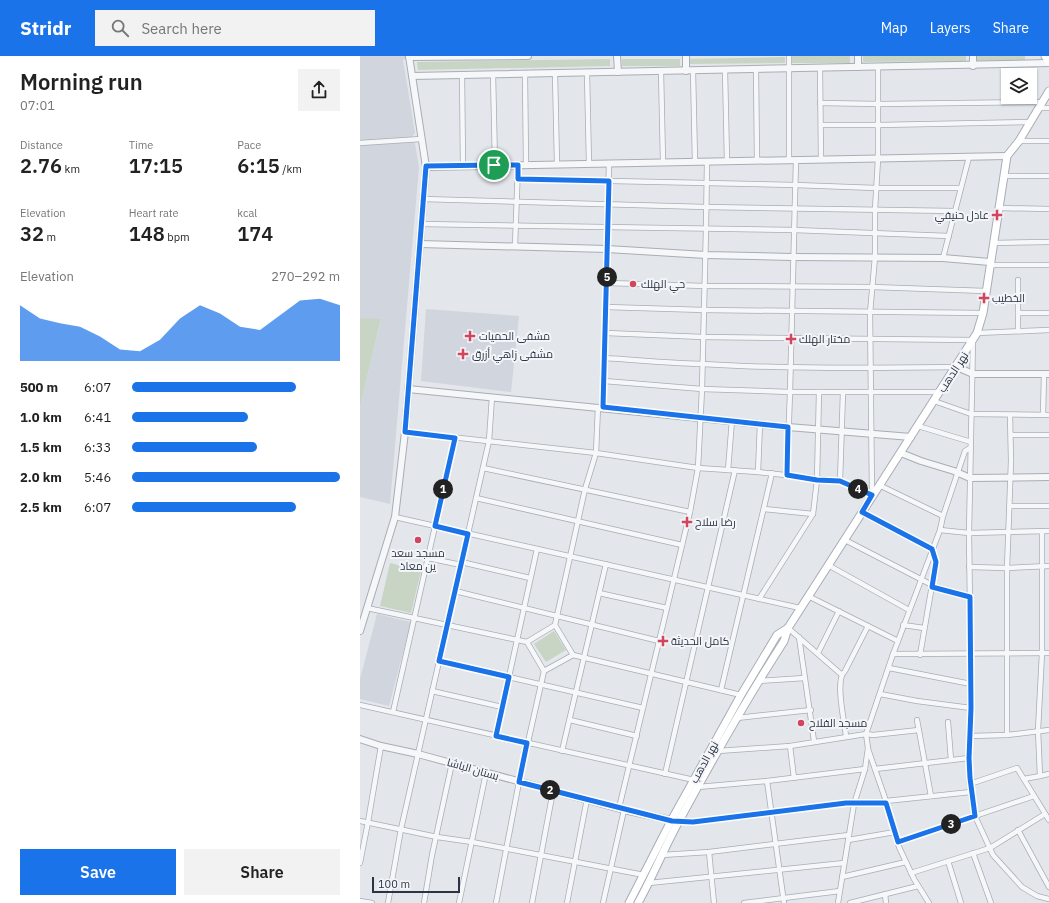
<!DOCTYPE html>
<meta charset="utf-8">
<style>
:root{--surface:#fff;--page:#f2f2f2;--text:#222;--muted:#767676;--accent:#1a73e8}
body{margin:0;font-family:"IBM Plex Sans",Cairo,sans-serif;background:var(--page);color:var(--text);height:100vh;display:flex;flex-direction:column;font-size:15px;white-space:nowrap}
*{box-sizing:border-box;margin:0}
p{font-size:13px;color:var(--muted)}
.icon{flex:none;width:22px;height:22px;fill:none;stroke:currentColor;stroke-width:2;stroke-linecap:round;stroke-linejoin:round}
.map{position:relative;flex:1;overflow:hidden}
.drawer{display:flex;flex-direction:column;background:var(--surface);width:360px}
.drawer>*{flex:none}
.fabs{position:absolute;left:641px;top:12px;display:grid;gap:8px}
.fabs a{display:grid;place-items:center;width:36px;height:36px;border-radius:0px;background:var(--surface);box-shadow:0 1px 3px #0004;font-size:20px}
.scale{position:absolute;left:12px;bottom:10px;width:88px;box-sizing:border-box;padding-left:4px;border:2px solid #2a3444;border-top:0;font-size:11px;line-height:14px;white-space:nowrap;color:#2a3444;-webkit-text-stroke:3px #f3f5f8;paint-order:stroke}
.pin{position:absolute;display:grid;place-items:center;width:34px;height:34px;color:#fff;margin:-17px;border:2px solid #fff;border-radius:50%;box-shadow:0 1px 4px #0007}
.km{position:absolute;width:20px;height:20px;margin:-10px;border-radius:50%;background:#222;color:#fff;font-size:11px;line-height:20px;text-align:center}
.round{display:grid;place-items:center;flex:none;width:42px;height:42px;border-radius:0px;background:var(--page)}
.head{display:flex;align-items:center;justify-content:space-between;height:68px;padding:0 20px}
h1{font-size:22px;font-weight:600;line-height:30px}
.metrics{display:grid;grid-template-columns:repeat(3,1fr);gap:6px;height:68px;padding:4px 20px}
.metrics div{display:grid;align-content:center}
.metrics b{font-size:20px;font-weight:600}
.metrics small{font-size:11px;font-weight:400}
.metrics p{font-size:11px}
.chart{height:112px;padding:8px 20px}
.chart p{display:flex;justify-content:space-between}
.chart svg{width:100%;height:72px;margin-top:4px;fill:var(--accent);opacity:.7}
.action{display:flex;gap:8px;margin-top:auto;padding:8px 20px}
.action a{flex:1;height:46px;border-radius:0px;background:var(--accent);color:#fff;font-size:16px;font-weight:600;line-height:46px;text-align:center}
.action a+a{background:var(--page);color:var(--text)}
ul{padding:0 20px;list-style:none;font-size:13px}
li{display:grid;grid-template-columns:64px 48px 1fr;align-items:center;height:30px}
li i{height:10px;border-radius:5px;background:var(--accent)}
header{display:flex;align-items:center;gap:24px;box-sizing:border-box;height:56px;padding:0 20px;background:var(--accent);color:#fff}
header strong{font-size:19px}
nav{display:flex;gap:22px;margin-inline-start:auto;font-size:14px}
.search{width:280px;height:36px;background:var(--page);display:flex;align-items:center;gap:10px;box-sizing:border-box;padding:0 14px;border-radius:0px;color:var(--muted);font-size:15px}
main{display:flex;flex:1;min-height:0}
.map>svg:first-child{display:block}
</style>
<header>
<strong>Stridr</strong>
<div class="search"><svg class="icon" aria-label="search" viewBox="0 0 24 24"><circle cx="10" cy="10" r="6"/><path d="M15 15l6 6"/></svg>Search here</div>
<nav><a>Map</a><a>Layers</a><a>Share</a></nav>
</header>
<main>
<section class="drawer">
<div class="head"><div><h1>Morning run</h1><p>07:01</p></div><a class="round"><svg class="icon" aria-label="share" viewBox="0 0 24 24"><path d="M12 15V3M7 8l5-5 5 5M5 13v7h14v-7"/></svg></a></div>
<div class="metrics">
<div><p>Distance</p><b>2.76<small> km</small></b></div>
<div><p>Time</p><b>17:15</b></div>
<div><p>Pace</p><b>6:15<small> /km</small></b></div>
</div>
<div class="metrics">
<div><p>Elevation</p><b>32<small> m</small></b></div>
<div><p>Heart rate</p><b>148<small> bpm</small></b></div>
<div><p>kcal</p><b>174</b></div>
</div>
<div class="chart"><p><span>Elevation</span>270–292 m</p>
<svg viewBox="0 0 160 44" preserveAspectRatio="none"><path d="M0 44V10L10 18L20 21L30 23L40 29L50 37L60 38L70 31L80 18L90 10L100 15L110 23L120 25L130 16L140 7L150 6L160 10V44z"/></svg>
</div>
<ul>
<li><b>500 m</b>6:07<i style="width:79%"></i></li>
<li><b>1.0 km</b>6:41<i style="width:56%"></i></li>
<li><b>1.5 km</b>6:33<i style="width:60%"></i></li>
<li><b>2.0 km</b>5:46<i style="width:100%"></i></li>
<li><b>2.5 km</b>6:07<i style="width:79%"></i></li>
</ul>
<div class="action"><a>Save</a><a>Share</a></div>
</section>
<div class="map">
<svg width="689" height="847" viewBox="0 0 689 847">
<rect width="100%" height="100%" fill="#e3e6eb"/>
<g fill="#d1d5dd">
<path d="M0,0H50L43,4L55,77L50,83L55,87L59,111L30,448L0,441V351L21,264L0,262Z"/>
<path d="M66,253L159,260L151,336L61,325Z"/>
<path d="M17,558L51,566L29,650L0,643V623Z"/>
</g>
<g fill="#c9d5c4">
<rect x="432" y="0" width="58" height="7"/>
<path d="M503,0H606V5L503,6Z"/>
<path d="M616,0H665V4L616,5Z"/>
<path d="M425,1V7L328,8V3Z"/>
<path d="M250,3V10L58,14L57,6Z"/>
<rect x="262" y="3" width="58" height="7"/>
<path d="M0,262L21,263L0,351Z"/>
<path d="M30,507L61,515L51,557L20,550Z"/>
<path d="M194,575L206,594L186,606L174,588Z"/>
</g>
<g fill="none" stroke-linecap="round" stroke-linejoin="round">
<defs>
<g id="minor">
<path d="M460,12L461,104"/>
<path d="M396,13L397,105"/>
<path d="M365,14L367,105"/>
<path d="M301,15L303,106"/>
<path d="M333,15L335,106"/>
<path d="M195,17L197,108"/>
<path d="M227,17L229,108"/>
<path d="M133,18L135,109"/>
<path d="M165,18L166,109"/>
<path d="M102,19L103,110"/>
<path d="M460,47L519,48L683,46"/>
<path d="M679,52H689"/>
<path d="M461,69H519L671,66"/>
<path d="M659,85H689"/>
<path d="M0,87L61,83"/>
<path d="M429,104V0"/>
<path d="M644,120H689"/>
<path d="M158,123L435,129L516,132H601"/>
<path d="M63,143L346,151L595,155"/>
<path d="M639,152L689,153"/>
<path d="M61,168L434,174L589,180"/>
<path d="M633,187L689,186"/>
<path d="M155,190L158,109"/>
<path d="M583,202L609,101"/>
<path d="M630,209H689"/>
<path d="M658,224V275"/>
<path d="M247,227L345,230L512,231L626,235"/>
<path d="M246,251L344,254L623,257"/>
<path d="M658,257H689"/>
<path d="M246,277L343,281L613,284L609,477L611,628L609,702V722L614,758L633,799L662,831L677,840L689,843"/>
<path d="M617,277L689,274"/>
<path d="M245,302C277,304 309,307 342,308C426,313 512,312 597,311"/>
<path d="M244,325L342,333L430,336H580"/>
<path d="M574,345L611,358L689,359"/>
<path d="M243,351L249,107"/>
<path d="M683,359L684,318"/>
<path d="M558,370L611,386"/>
<path d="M45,376L236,397L338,412L398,416L480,425L512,439L510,257L515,201V154L518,103V12"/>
<path d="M651,379H689"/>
<path d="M123,412L330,456"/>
<path d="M368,414L372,364"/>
<path d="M398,416L400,367"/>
<path d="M427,419L430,336L436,104"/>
<path d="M480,425L483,336"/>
<path d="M519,429L583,460"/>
<path d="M116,442L322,489"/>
<path d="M650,450H689"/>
<path d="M404,453L453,458"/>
<path d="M502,457L572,493L576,506L560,599"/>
<path d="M35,461L440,552"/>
<path d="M580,474L609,477L689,475"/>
<path d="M485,484L572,529"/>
<path d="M68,502L101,509"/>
<path d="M101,506L170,522"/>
<path d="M468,509L549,554"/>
<path d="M609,511L647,512L689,510"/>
<path d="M572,531L610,541"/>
<path d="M95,535L299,585"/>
<path d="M239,537L307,552"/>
<path d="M448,540L538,585L533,598L689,597"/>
<path d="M399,543L453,458L457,424L459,336"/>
<path d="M7,552L167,586L195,569L213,599"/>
<path d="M195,569L225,433L236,397L238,351"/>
<path d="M543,569L564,572"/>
<path d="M428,572L482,619C477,633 484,664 486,680"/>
<path d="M439,581L454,685"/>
<path d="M538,585L580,474L583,460L605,395L610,392"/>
<path d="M167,586L184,615L213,599L381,639"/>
<path d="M458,597L479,555"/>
<path d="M79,605L283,652"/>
<path d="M529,612L611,628"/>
<path d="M482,619L485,615L508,570"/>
<path d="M399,625L445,622"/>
<path d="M361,634L412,417"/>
<path d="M72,635L142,651"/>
<path d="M520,638L557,645L611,652"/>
<path d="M0,649L334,724"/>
<path d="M33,656L95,382"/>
<path d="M377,662L451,654"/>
<path d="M210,664L277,680"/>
<path d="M557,664L571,740"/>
<path d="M588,666L591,704"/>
<path d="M647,679V512L651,405L650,359"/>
<path d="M136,680L177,493"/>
<path d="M610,680L647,679L689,674"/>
<path d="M430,690L434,722"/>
<path d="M508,693L526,745L539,791L554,823L569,847"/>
<path d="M202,695L246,508"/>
<path d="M358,695L430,690L506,678L513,679L559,674"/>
<path d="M515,713L609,702"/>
<path d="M305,718L375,414"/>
<path d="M680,720L689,718"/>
<path d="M664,723L680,720L678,674L682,597V475"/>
<path d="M407,725L424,847"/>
<path d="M610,728L657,712L689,764"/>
<path d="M338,731L407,725L505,713"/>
<path d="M526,745L611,736"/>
<path d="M259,752L330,456L338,412L342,333L346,173L347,106"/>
<path d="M0,765L77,781L112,786L284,819"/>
<path d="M319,766H333L485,747H526"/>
<path d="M658,774L689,831"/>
<path d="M488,784L535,776"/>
<path d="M538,786L674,740"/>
<path d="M349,796L354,847"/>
<path d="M613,797L631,847"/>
<path d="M302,799L349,796L489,779"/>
<path d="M588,805L601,847"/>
<path d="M0,807L8,766L21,690"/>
<path d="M551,817L630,792L685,758"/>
<path d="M482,821L546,806"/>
<path d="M289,827L484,807"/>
<path d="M525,838L526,847"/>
<path d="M0,845L12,847"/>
<path d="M28,847L41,773L129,385L132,341"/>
<path d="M64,847L72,799L92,707"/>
<path d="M99,847L126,717"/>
<path d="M136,847L159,726L184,615"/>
<path d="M172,847L193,735"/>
<path d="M207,847L227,743"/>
<path d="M243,847L264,754"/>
<path d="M384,847L480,835"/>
<path d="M478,847L494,748L505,713L508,692L506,678L533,598"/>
<path d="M490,847L558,830"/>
</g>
<g id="tertiary">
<path d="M257,0L258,16"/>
<path d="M498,0V11"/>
<path d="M49,1L168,0"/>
<path d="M613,10V0"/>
<path d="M326,15V0"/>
<path d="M52,20L689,7"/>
<path d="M66,111L647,100"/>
<path d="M60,188L247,193L346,199L432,201L583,202L630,206"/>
<path d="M597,311L613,318H689"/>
<path d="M48,333L428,371L551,381"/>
<path d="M541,397L561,405L594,415L610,422L689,421"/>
<path d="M0,575L35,461L45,376L66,111L49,0"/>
<path d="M0,683L21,690L58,698L264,754L315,765"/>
</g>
<g id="secondary">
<path d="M685,0L689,6"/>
<path d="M269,847L311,765L381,639L417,579L428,572"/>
<path d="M278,847C293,820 304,792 319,765C352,704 386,644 424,585L428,572L617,277L623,257L647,100L659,85L689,35"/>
</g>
</defs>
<use href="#minor" stroke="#a8adb6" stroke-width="6"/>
<use href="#tertiary" stroke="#a8adb6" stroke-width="8"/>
<use href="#secondary" stroke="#a8adb6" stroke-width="9"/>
<use href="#minor" stroke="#f6f7f9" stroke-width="4.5"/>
<use href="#tertiary" stroke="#f6f7f9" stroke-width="6"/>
<use href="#secondary" stroke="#fff" stroke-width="7"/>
</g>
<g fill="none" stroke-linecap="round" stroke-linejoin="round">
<defs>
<path id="route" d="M134,109H158V123L249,125L243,351L428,371L427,419L457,424L480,425L512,439L502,456L572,493L576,506L572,531L610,541L611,652L609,702L610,722L615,760L538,786L526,747H486L333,766L312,765L159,726L167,687L136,680L149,621L79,605L108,478L75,470L95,382L45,376L66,110Z"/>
</defs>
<use href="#route" stroke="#fff" stroke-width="8"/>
<use href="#route" stroke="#1a73e8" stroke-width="5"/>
</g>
<g fill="#d2455e" stroke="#f3f5f8" stroke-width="1.5">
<path d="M635 153h4v4h4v4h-4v4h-4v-4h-4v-4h4z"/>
<circle cx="273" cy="228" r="4"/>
<path d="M622 236h4v4h4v4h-4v4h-4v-4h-4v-4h4z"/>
<path d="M108 274h4v4h4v4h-4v4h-4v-4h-4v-4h4z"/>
<path d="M429 277h4v4h4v4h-4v4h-4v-4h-4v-4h4z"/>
<path d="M101 292h4v4h4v4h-4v4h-4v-4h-4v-4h4z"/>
<path d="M325 460h4v4h4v4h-4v4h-4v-4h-4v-4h4z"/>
<circle cx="58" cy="484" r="4"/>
<path d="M301 579h4v4h4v4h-4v4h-4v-4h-4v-4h4z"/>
<circle cx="441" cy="667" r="4"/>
</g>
<g text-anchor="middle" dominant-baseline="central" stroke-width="4" stroke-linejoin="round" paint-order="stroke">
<g font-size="11" fill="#2a3444" stroke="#f3f5f8" text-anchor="start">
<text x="629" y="159" text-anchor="end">عادل حنيفي</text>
<text x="281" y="228">حي الهلك</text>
<text x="632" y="242">الخطيب</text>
<text x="119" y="280">مشفى الحميات</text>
<text x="439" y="283">مختار الهلك</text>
<text x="112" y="298">مشفى زاهي أزرق</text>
<text x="335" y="466">رضا سلاح</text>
<text x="58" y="497" text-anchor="middle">مسجد سعد<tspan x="58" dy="13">ين معاذ</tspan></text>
<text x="311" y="585">كامل الحديثة</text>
<text x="449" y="667">مسجد الفلاح</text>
</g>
<g font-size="11" fill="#2a3444" stroke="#f3f5f8">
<text transform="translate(593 316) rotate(-57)">نهر الدهب</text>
<text transform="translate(344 706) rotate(-61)">نهر الدهب</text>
<text transform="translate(113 713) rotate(16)">بستان الباشا</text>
</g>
</g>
</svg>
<div class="fabs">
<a><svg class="icon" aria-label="layers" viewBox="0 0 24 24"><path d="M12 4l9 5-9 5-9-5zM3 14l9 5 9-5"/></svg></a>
</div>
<div class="scale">100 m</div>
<div class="pin" style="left:134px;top:109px;background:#1e9e55"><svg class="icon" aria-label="arrive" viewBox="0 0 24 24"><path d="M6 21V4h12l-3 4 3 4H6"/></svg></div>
<b class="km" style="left:83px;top:433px">1</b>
<b class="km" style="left:190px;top:734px">2</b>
<b class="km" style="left:591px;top:768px">3</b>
<b class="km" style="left:498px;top:433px">4</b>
<b class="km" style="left:247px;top:221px">5</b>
</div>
</main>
